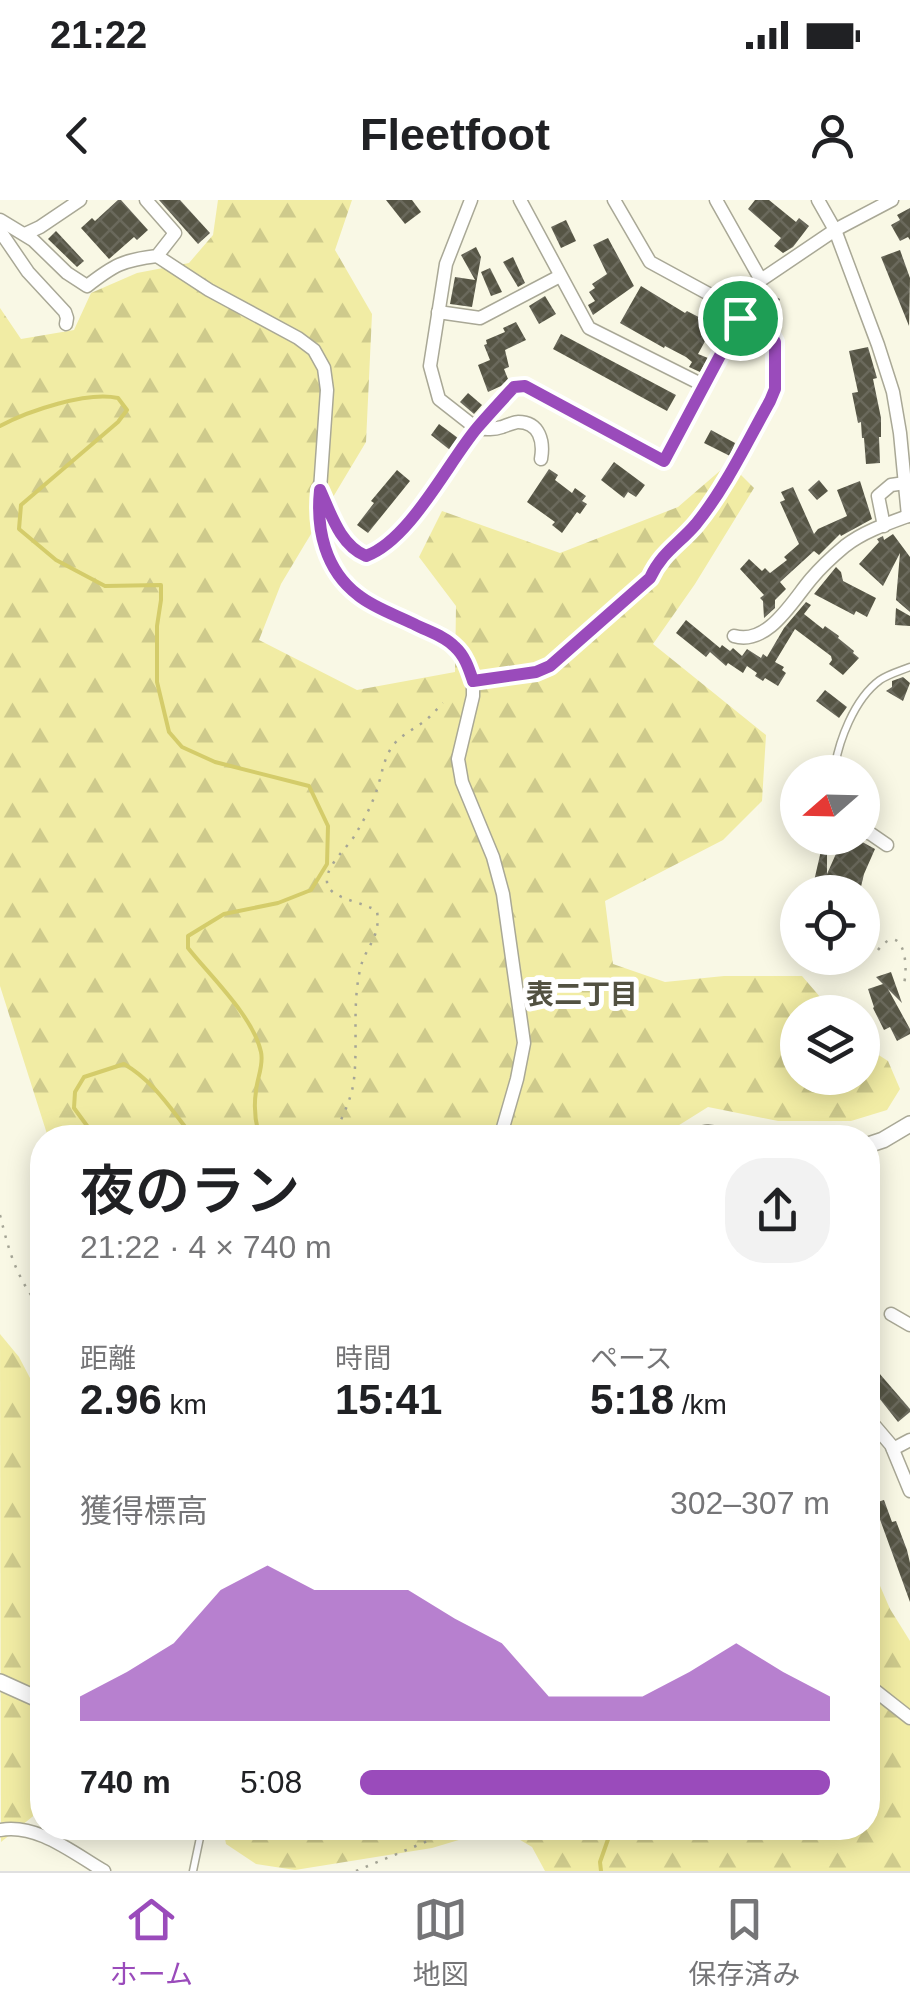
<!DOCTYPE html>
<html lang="ja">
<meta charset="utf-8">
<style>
:root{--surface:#fff;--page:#f2f2f2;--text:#202124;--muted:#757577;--line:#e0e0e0;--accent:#9a4bbb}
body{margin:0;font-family:Helvetica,"Noto Sans JP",sans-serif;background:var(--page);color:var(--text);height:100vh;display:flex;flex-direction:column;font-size:38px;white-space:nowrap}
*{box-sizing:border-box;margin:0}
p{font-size:32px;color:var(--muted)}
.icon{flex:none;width:55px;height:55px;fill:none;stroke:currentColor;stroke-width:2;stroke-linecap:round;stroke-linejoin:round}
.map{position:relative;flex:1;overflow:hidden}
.drawer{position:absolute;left:30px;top:925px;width:850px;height:715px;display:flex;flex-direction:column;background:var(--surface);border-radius:40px;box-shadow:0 5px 25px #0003}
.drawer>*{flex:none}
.needle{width:65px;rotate:250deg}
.fabs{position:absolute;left:780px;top:555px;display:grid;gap:20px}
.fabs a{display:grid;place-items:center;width:100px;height:100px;border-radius:50%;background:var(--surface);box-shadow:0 5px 25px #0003;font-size:50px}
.pin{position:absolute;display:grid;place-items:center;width:85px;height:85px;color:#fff;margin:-42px;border:5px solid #fff;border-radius:50%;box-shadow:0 2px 10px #0007}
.round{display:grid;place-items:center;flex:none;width:105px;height:105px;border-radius:40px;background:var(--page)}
.headline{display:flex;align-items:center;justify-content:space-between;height:170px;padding:0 50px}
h1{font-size:55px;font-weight:600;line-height:75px}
.figures{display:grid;grid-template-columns:repeat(3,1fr);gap:15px;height:170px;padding:10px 50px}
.figures div{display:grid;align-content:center}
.figures b{font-size:42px;font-weight:600}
.figures small{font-size:28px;font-weight:400}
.figures p{font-size:28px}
.chart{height:280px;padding:20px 50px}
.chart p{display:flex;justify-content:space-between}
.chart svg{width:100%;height:180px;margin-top:10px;fill:var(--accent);opacity:.7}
ul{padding:0 50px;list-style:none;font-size:32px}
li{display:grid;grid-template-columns:160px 120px 1fr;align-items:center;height:75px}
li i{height:25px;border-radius:12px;background:var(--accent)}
.status{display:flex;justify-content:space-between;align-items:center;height:70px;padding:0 50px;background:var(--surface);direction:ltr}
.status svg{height:28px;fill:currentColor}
header{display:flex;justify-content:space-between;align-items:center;height:130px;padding:0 50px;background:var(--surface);font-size:45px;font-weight:600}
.menu{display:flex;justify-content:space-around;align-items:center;height:140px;border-top:2px solid var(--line);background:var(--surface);font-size:28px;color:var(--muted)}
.menu a{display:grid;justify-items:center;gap:5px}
.menu .on{color:var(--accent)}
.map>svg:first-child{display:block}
</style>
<div class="status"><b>21:22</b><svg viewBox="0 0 49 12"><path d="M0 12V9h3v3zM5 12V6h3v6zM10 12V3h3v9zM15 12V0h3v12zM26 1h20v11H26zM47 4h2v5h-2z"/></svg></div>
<header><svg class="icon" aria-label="back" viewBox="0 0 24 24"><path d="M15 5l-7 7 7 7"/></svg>Fleetfoot<svg class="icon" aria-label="person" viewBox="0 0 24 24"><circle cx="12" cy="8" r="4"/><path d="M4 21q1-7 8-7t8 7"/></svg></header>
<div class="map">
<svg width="910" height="1671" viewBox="0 0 910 1671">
<defs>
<pattern id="forest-firs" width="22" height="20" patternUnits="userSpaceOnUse" patternTransform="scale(2.5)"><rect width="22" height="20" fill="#f1eca4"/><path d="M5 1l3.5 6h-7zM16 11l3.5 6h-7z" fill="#ceca8c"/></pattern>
<pattern id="building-cross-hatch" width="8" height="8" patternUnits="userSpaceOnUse" patternTransform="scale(2.5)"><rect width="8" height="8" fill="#565545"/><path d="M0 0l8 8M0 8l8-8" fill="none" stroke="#6a695c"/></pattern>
</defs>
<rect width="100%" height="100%" fill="#f9f8e5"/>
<g fill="url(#forest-firs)">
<path d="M218,0H352L335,50L372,114L366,242L281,384L259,440L357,490L455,472L456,406L419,357L442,311L560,353L678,307L729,263L754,288L695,384L653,444L766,535L762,601L723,640L605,701L613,764L665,782L724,776H802L833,812H798V878H862L863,845L888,861L900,889L887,910L851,921H778L708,907L660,937H48L0,786V108L21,139L74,130L91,93L137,73L189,63L213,35Z"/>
<path d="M0,1134L19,1157L42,1201V1609L1,1642Z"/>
<path d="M868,1358L890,1409L910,1441V1671H545L532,1647L500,1628H868Z"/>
<path d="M223,1628H499L432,1648L295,1670L256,1664L226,1644Z"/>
</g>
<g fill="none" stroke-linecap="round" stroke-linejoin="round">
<g stroke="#d4cc6a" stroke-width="4">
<path d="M0,226C28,211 87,191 118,198L127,210L118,222L21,305L19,329L56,360L105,386L161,385V400L157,426V482L169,532L182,547L215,562L309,586L328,626L327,664L311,690L278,703L224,714L188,736V748C210,776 253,816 261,852C264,865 257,878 256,891C254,904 255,919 258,931L253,938"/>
<path d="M96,938L74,908L75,892L84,877L124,864C155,882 171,910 194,938"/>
<path d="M601,1671L600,1662L612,1628"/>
</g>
</g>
<g fill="url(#building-cross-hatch)">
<path d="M118,0H121L148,30L137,40L134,37L109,59L81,28L92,18L95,21Z"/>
<path d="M159,0H180L210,33L198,44Z"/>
<path d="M386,0H412L421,12L405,24Z"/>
<path d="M755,0H769L796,22L799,18L809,26L793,47L783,53L774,46L781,38L748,9Z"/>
<path d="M910,8V40L908,37L900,41L891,25L900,20L897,15Z"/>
<path d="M566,20L576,41L561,48L551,27Z"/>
<path d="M56,31L84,61L77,67L48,39Z"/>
<path d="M608,38L634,86L593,115L588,105L595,101L589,92L595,88L592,84L607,74L593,45Z"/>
<path d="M476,47L481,57L472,107L450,104L455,77L475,80L461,55Z"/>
<path d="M900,50L910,78L909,126L881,57Z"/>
<path d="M513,57L525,83L518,87L503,62Z"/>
<path d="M490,68L502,92L491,96L481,72Z"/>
<path d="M641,86L685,113L687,111L714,125L698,154L708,158L700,172L689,167L692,162L686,157L665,146L664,148L620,123Z"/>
<path d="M767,93L780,99L773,115L760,109Z"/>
<path d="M545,96L556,114L539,124L529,106Z"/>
<path d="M516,122L526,140L505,150L509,167L504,169L508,179L501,186L488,192L478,165L490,160L484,145L487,144L486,140L505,132L503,128Z"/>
<path d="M561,134L676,195L667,211L553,149Z"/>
<path d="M868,147L877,178L873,179L881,218V237H879L880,263L866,264L864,238H862L861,222L858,223L852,193L858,192L849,151Z"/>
<path d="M468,193L482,205L474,214L460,202Z"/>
<path d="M439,224L458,238L450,250L431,235Z"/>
<path d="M711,230L735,243L730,256L704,243Z"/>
<path d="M614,262L645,285L636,297L628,292L624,298L601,280Z"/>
<path d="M549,269L558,275L555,280L572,293L575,288L586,296L582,301L587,304L580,314L577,312L562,333L552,325L555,322L527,302Z"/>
<path d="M397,270L410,281L368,333L357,325L374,303L371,301Z"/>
<path d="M819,280L828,291L817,300L808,290Z"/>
<path d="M860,281L872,319L841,336L840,334L819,355L814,351L780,382L786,389L775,400V408L764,418L763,401L760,398L764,395L740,369L749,359L762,371L765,368L770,373L787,360L784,357L799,344L780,302L785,300L781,292L793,287L814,334L818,329L847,316L837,290Z"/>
<path d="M893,334L910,357V412L896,400L900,353L883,386L859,364L879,342L877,339L883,336L884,340Z"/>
<path d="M836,367L841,372L843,381L876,398L867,417L856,411L854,415L814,394Z"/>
<path d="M806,402L811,405L804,414L823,429L825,426L839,436L838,438L854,451L853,453L859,458L843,475L829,464L832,460L831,456L795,429L775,462L784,467L782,470L786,473L778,486L765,478L763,481L755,476L757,473L747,466L743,473L728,463L726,466L710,452L706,457L676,433L686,420L720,448L722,445L730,451L733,448L742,456L747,449L761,458L763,454L767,457L784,428Z"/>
<path d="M896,408L910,416V426L895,425Z"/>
<path d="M903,477L910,483L903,501L886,491L892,487V481Z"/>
<path d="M825,490L847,507L839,518L816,501Z"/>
<path d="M843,638H855L875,649L864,674L860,691L814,681L823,642L827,643V674Z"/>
<path d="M798,707V738L783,725Z"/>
<path d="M891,772L902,803L888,789L910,829V834L897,841L890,827L884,830L873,808L874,807L868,789L883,784L876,777Z"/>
<path d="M879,1173L910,1209V1212L898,1222L868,1184Z"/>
<path d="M884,1300L892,1322L896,1321L907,1350L910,1363V1402L874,1303Z"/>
</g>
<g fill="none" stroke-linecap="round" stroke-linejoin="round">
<defs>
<g id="service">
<path d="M834,572C838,542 854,499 880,480C889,474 900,471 910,467"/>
<path d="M193,1671L202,1628"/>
</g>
<g id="minor">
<path d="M471,0L446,64L430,166L439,199L476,228L514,187L525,186L664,261L761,80L835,30L892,0"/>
<path d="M520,0L589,128L705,186"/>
<path d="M614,0L650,62L742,112"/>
<path d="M716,0L761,80"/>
<path d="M818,0L835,30L878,145L893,192L900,233L908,316H910"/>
<path d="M0,20L33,40L67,73L87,86C114,65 123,60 157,56L175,33L146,0"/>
<path d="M0,31L28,72L65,112L67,118L66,124"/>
<path d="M25,34L40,27L80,0"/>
<path d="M157,56L209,90L298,138L314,150L324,168L327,190L319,304V329L325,349L333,365L356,394L454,446L468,465L473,481V496L458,559L462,582L493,657L503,694L524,843L517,879L500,938"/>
<path d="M438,112L480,118L560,76"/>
<path d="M739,117L769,131L775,142V189L740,255"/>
<path d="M321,292C332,316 340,345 366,356C406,342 452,264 476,228C486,229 493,230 502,227C504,226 516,222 518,222C540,222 544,242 541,259"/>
<path d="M884,326L878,296L891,285L905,283"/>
<path d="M734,436C768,446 793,400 811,379C821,367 833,356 845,346C863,332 886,324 908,316"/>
<path d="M862,631L871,634L887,645"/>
<path d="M891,1114L910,1125"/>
<path d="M868,1218L891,1245L910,1291"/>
<path d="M893,1249L910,1240"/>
<path d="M868,1485L910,1518"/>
<path d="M0,1630C37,1623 73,1653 104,1671"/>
</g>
<g id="tertiary">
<path d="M686,938L707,933L737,938"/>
<path d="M868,945L883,940L910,924"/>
<path d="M0,1482L42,1501"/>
</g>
</defs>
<use href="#service" stroke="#a9a896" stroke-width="9"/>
<use href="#minor" stroke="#a9a896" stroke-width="15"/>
<use href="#tertiary" stroke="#a9a896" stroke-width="18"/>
<g stroke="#a5a596" stroke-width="2.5" stroke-dasharray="2.5 8" stroke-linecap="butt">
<path d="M484,479L536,472L550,467L626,402L650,378L658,361L694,326L733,266"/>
<path d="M878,750C903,718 910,767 903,787"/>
<path d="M332,938C341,920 352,899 354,879C358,843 352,806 360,770C365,746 381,739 377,711C365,703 336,699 329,688C319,671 347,649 355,635C364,620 373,603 378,586C383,570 384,556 395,543C404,533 416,528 426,520C432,515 437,509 443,503"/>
<path d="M0,1015C10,1055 16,1077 42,1110"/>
<path d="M356,1671L459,1628"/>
</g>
<use href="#service" stroke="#fff" stroke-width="6"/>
<use href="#minor" stroke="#fff" stroke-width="12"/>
<use href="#tertiary" stroke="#fff" stroke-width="15"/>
</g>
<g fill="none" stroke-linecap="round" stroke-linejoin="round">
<defs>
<path id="route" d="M740,118L769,131L775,142V189L770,201C747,242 726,287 696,324C679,344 662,352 650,378L550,466L536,472L473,481C469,469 465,456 455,447C445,436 427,431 414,424C396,415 374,408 358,395C325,370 316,329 320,290C331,314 340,345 366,356C410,340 447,264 477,228C489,214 502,200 514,187L525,186L664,261Z"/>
</defs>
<use href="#route" stroke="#fff" stroke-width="20"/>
<use href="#route" stroke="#9a4bbb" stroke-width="12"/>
</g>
<g text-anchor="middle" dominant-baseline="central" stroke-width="10" stroke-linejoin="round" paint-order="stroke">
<g font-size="28" font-weight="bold" fill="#525141" stroke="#fff">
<text x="582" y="794">表二丁目</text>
</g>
</g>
</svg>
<div class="fabs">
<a><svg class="needle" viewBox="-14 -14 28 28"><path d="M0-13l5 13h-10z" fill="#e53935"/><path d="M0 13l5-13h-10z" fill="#757577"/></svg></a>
<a><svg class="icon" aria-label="locate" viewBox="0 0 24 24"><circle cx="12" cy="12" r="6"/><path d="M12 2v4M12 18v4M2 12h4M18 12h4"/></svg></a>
<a><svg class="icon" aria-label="layers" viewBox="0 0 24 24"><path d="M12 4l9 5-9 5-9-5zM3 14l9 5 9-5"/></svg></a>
</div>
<div class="pin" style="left:740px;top:118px;background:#1e9e55"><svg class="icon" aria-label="arrive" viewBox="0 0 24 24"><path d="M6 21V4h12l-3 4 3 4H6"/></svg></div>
<section class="drawer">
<div class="headline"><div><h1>夜のラン</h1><p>21:22 · 4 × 740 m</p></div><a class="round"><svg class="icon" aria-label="share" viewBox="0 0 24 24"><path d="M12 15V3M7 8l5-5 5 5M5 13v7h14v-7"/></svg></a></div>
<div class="figures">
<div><p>距離</p><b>2.96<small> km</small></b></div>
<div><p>時間</p><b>15:41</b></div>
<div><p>ペース</p><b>5:18<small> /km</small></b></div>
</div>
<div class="chart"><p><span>獲得標高</span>302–307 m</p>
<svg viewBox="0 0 160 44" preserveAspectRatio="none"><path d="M0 44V38L10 32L20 25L30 12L40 6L50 12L60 12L70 12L80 19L90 25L100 38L110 38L120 38L130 32L140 25L150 32L160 38V44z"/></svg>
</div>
<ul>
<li><b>740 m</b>5:08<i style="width:100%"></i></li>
</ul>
</section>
</div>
<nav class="menu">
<a class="on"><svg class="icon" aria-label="home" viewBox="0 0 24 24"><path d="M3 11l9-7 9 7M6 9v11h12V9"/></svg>ホーム</a>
<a><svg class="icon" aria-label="map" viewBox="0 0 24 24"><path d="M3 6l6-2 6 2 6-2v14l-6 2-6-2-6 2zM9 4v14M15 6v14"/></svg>地図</a>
<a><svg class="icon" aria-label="saved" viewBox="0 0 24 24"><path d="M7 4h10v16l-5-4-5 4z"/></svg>保存済み</a>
</nav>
